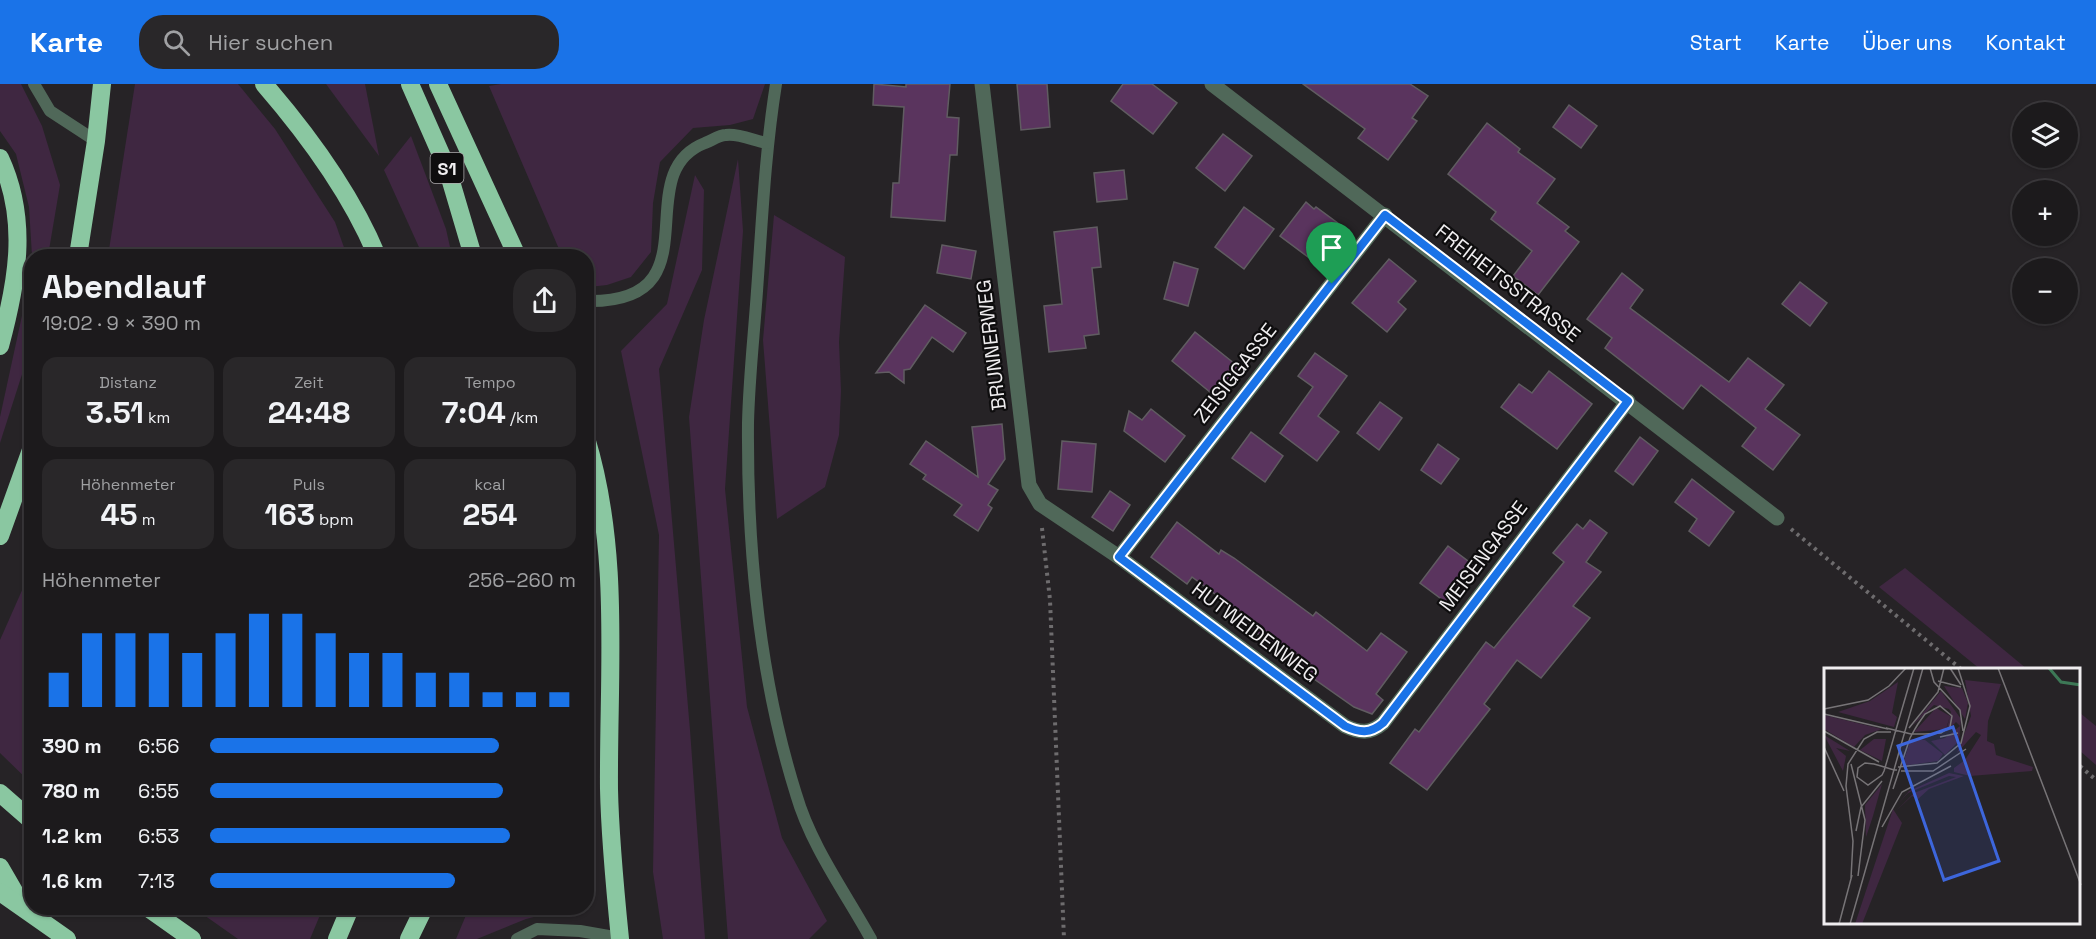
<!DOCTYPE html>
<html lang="de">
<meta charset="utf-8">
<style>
:root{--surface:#1c1a1c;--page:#292729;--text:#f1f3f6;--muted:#a0a1a3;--line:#3a383b;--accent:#1a73e8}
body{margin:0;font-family:"Space Grotesk",sans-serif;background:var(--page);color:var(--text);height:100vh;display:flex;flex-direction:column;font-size:22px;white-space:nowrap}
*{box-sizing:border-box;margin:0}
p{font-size:20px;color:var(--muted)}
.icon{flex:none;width:33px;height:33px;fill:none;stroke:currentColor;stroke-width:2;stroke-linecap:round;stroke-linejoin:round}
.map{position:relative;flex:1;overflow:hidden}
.drawer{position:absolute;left:24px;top:165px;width:570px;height:666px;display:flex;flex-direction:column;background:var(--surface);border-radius:24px;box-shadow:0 2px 4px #0004,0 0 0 2px var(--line)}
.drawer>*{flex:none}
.tools{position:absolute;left:2012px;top:18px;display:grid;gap:12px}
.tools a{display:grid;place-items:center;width:66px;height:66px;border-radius:50%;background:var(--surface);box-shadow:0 2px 4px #0004,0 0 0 2px var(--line);font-size:30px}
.pin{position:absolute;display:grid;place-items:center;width:51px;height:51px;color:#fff;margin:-62px -26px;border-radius:50% 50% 50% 0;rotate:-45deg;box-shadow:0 0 6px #0007}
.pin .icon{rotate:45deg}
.round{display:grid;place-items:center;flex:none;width:63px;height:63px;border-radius:24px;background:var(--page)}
.headline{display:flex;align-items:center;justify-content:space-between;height:102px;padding:0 18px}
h1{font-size:33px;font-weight:600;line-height:45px}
.metrics{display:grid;grid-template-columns:repeat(3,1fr);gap:9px;height:102px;padding:6px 18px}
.metrics div{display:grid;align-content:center;border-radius:15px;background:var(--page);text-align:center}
.metrics b{font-size:30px;font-weight:600}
.metrics small{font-size:16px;font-weight:400}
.metrics p{font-size:16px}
.chart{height:168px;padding:12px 18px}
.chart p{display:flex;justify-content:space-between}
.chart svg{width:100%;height:108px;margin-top:6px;stroke:var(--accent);stroke-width:6}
ul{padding:0 18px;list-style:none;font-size:20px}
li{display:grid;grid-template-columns:96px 72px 1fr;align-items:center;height:45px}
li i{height:15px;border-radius:8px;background:var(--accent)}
header{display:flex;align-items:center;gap:36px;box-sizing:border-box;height:84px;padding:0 30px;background:var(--accent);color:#fff}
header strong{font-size:28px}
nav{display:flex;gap:33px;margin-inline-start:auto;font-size:21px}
.search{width:420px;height:54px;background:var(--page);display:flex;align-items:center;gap:15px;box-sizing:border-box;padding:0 21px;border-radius:24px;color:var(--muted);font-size:22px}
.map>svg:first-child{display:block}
</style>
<header>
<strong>Karte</strong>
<div class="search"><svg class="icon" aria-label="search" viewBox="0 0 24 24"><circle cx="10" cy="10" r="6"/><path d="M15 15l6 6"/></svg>Hier suchen</div>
<nav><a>Start</a><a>Karte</a><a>Über uns</a><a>Kontakt</a></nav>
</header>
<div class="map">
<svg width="2096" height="855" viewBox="0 0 2096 855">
<rect width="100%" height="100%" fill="#262326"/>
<g fill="#3f2741">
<path d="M0,0H21L42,42L60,101L48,172H32L29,123L16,70L0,47Z"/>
<path d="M135,0H238L275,45L335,138L347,172H108Z"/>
<path d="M326,0H365L379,72Z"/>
<path d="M501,0H765L753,35L730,41L693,44L660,78L653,119L651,168L631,193L607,201L589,203L587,200L586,172H562L489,2Z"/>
<path d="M411,52L446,145L452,172H423L384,86Z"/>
<path d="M738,75L743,147L725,405L747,623L782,754L827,837L809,855H728L689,333L704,236Z"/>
<path d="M695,91L704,106L702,186L659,285L690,646L705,855H663L653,788L659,451L621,267L667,220Z"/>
<path d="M774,131L845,173L839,258L841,307L839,351L825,403L777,435L763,256Z"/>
<path d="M31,190V250L25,281L0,359V333Z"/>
<path d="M1905,484L2027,585H1980L1879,503Z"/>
<path d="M31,486L32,699H31L0,669V556Z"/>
<path d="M2080,629L2096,642V681L2080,667Z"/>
<path d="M194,824H323L310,855H238Z"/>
<path d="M469,824H569L526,835L477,855H456Z"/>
</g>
<g fill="#5a345e" stroke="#605c61" stroke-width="1.5">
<path d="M874,0L906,3V0H950L947,33L959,34L957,71H950L945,137L891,133L893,99H899L904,23L873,21Z"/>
<path d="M1017,0H1047L1050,43L1021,46Z"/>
<path d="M1123,0H1152L1177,19L1153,50L1111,17Z"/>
<path d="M1303,0H1410L1428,12L1412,34L1417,37L1388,76L1358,54L1365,45Z"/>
<path d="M1569,21L1597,42L1581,64L1553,43Z"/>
<path d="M1487,39L1520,65L1518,68L1555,95L1537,119L1569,143L1565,147L1579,158L1538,211L1513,192L1532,167L1491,135L1496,128L1448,90Z"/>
<path d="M1223,50L1252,72L1225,107L1196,84Z"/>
<path d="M1124,86L1127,115L1097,118L1094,89Z"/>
<path d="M1306,118L1314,125L1316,123L1343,143L1316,179L1280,152Z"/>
<path d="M1244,123L1274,145L1244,185L1215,163Z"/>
<path d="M1097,143L1101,183L1092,184L1099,250L1084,252L1086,264L1049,268L1044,222L1062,220L1054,148Z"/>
<path d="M942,161L976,167L971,195L937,189Z"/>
<path d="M1389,175L1416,197L1398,218L1406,225L1387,248L1352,219Z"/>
<path d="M1174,178L1198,185L1188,222L1164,215Z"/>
<path d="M1622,189L1643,206L1630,224L1729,298L1748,274L1784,301L1765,325L1800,351L1773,386L1742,362L1756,344L1701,301L1683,325L1605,264L1612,254L1587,235Z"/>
<path d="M1800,198L1827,219L1810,242L1782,220Z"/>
<path d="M925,221L966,249L953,268L932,253L910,285L904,286V299L889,288L876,289Z"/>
<path d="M1195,248L1240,284L1216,313L1172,277Z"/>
<path d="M1315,269L1347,292L1318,332L1339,348L1317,377L1280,349L1313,303L1298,292Z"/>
<path d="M1549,287L1592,320L1557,365L1501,323L1519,300L1532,309Z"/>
<path d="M1380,318L1402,334L1379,366L1357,349Z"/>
<path d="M1151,325L1185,352L1165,378L1124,347L1129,327L1142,336Z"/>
<path d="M1002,340L1005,375L988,400L998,406L988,421L992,424L978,447L954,431L962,421L923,395L926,391L910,380L926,357L978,393L972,343Z"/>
<path d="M1251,348L1283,372L1265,398L1232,374Z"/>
<path d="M1640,353L1658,367L1633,401L1615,387Z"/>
<path d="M1062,357L1096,360L1092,408L1058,405Z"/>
<path d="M1438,360L1459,375L1441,400L1421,386Z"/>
<path d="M1692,395L1734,428L1709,462L1689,447L1697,435L1675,418Z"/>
<path d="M1110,407L1130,421L1113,447L1092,433Z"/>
<path d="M1590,436L1607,449L1586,478L1601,488L1573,522L1590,534L1541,594L1517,576L1484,620L1490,625L1427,706L1390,679L1415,645L1419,648L1486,558L1494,564L1564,478L1553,469L1577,440L1583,445Z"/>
<path d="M1177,438L1219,470L1221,466L1234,474L1313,532L1316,528L1367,567L1381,549L1407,568L1376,610L1383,616L1372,630L1354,623L1290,578L1292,575L1247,542L1251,537L1192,493L1187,500L1151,473Z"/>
<path d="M1448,462L1476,483L1448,520L1420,499Z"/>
</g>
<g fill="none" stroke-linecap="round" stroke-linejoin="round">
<g stroke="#6e6c6e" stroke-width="4" stroke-dasharray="3 4.5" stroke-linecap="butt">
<path d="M1042,444L1050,516L1064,855"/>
<path d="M1791,445L1961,585"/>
<path d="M2080,682L2096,696"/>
</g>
<g stroke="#506859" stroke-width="12">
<path d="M34,0L50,27L96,57"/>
<path d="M776,0C765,69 762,138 757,207C754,251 749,295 748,339C747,462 759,592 796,710C811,762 845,808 871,855"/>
<path d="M586,217C719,220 625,90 705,59C711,57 719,51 726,51C738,49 755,57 767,59"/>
<path d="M517,855L537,845L580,847L620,854"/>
</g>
<g stroke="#506859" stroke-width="15">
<path d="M982,0L1029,401L1040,420L1119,473L1345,642C1360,649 1370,650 1383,639L1628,317"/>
<path d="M1212,0L1777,434"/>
<path d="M1119,473L1385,131"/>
</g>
<g stroke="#8ac7a1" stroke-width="18">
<path d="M264,0C309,52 351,109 377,172"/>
<path d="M410,0L447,84L473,172"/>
<path d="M438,0L517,172"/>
<path d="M0,74C29,136 17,199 0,262"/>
<path d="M78,172L96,57L102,0"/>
<path d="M586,354C621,468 608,588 609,705C610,755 615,805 620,855"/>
<path d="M0,452L32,363"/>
<path d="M0,709L32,737"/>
<path d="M0,783L22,821"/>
<path d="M0,808L67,855"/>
<path d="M148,824L192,855"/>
<path d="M337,855L350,824"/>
<path d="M409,855L424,824"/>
</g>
</g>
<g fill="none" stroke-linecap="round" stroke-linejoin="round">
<defs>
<path id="route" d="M1385,131L1628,317L1383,639C1370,650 1360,649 1345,642L1119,473Z"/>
</defs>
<use href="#route" stroke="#fff" stroke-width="12"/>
<use href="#route" stroke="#1a73e8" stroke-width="8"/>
</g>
<g text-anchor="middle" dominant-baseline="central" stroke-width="4.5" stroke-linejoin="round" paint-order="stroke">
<rect fill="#0e0d0e" stroke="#acaaac" stroke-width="1.5" x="430.5" y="69" width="33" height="30" rx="4.5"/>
<g font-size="18" font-weight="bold" fill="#f0eef0">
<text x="447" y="84">S1</text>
</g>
<g font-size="20" fill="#f0eef0" stroke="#0e0d0e">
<text transform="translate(1508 199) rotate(38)">FREIHEITSSTRASSE</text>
<text transform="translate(991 261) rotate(-97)">BRUNNERWEG</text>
<text transform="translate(1235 289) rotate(-52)">ZEISIGGASSE</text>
<text transform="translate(1483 472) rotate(-53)">MEISENGASSE</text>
<text transform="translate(1255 548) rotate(37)">HUTWEIDENWEG</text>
</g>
</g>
<g transform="translate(1824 584)">
<rect width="256" height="256" fill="#262326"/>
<path d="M141,12L177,16L164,53L163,73L170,76L172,87L209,99L208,103L146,108L130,104V100L141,92L157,67L152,64L133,85L147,48ZM74,14L68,45L73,49L70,59L14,44L46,33ZM120,18L138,20L144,35L141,51ZM117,23L137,51L135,73L121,87L107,73L121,70L136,58L132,54L122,64L127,44L125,41L110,37L88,58ZM112,40L126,48L122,61L90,64ZM0,47L58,61L41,67L30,79L0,61ZM0,67L26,83L12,80L22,88L19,103ZM50,71H62L58,93L36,82ZM87,71L101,72L119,86L114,93L78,98ZM125,105L140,108L105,121L94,131L88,128L72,143L90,125L132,109L125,108L84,125L74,136L85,123ZM58,116L49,148L42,169L41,137ZM69,141L78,155L38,256H31Z" fill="#3f2741"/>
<path fill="none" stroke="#3d7856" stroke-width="3" d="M225,0L237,14L257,17"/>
<path fill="none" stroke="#777477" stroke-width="1.5" d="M106,0L110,14L136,42L139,63M126,0L137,17M174,0L257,217M114,13L137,19M0,41L44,32L65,18L82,0M0,46L64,61M62,60L87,66H101L117,65L126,59L128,48L116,38L101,46L94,56L91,61L86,70L69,121M85,60L114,24L120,0M0,63L55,94M116,69L134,65M0,79L20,123M27,96L41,152L34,208M74,99L113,95L137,75L146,38L134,0M73,102H70L57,98L50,96L41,95L34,100L33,109L44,117L58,107L60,103L63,93L71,65L90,0M77,103H109L142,81M58,159L78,124L127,98M32,163L37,139L58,113M27,210L29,173L22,118L24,96L40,71L53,64H67M15,256L28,207M26,256L99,0"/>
<path fill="#3d66dc" fill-opacity="0.15" stroke="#3d66dc" stroke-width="3" d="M129,59L175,193L120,212L74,78Z"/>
<rect width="256" height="256" fill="none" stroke="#f0eef0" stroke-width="3"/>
</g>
</svg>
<div class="tools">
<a><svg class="icon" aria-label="layers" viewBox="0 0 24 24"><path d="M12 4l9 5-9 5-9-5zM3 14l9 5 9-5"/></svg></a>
<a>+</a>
<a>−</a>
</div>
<div class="pin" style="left:1332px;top:200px;background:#1e9e55"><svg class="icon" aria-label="arrive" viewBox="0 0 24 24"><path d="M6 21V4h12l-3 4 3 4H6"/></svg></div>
<section class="drawer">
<div class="headline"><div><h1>Abendlauf</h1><p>19:02 · 9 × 390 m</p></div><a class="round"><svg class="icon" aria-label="share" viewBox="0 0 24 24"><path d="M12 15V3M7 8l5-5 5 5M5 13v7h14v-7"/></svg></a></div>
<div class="metrics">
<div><p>Distanz</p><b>3.51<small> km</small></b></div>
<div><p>Zeit</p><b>24:48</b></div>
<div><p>Tempo</p><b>7:04<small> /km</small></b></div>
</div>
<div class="metrics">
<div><p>Höhenmeter</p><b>45<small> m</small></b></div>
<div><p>Puls</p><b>163<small> bpm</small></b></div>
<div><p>kcal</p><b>254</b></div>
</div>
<div class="chart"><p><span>Höhenmeter</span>256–260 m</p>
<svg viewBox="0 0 160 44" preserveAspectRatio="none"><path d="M5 44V30M15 44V14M25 44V14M35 44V14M45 44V22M55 44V14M65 44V6M75 44V6M85 44V14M95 44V22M105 44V22M115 44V30M125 44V30M135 44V38M145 44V38M155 44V38"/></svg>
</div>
<ul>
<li><b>390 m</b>6:56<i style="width:79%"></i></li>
<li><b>780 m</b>6:55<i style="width:80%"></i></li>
<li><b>1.2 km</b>6:53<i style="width:82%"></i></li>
<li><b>1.6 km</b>7:13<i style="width:67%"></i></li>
</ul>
</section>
</div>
